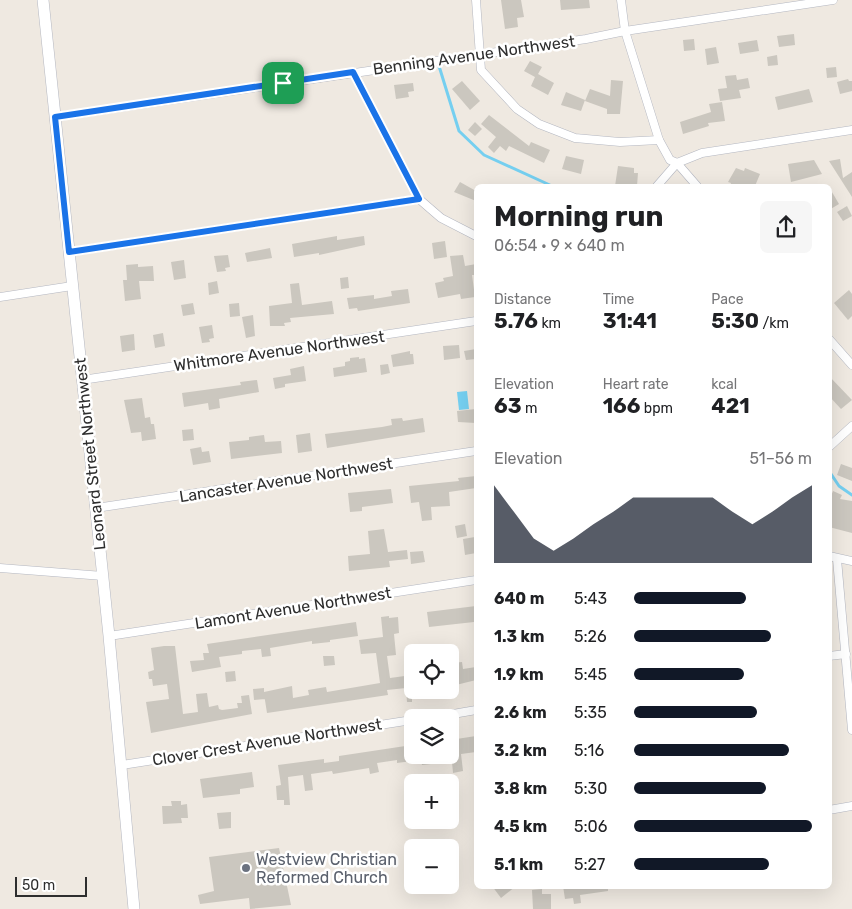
<!DOCTYPE html>
<meta charset="utf-8">
<style>
:root{--surface:#fff;--page:#f6f6f6;--text:#202124;--muted:#757577;--accent:#111827}
body{margin:0;font-family:Rubik,sans-serif;background:var(--page);color:var(--text);height:100vh;display:flex;flex-direction:column;font-size:19px;white-space:nowrap}
*{box-sizing:border-box;margin:0}
p{font-size:16px;color:var(--muted)}
.icon{flex:none;width:28px;height:28px;fill:none;stroke:currentColor;stroke-width:2;stroke-linecap:round;stroke-linejoin:round}
.map{position:relative;flex:1;overflow:hidden}
.panel{position:absolute;left:474px;top:184px;width:358px;height:705px;display:flex;flex-direction:column;background:var(--surface);border-radius:8px;box-shadow:0 5px 20px #0002}
.panel>*{flex:none}
.tools{position:absolute;left:404px;top:644px;display:grid;gap:10px}
.tools a{display:grid;place-items:center;width:55px;height:55px;border-radius:8px;background:var(--surface);box-shadow:0 5px 20px #0002;font-size:25px}
.scale{position:absolute;left:15px;bottom:12px;width:72px;box-sizing:border-box;padding-left:5px;border:2px solid #2e2e2e;border-top:0;font-size:14px;line-height:18px;white-space:nowrap;color:#2e2e2e;-webkit-text-stroke:4px #fff;paint-order:stroke}
.pin{position:absolute;display:grid;place-items:center;width:42px;height:42px;color:#fff;margin:-21px;border-radius:10px;box-shadow:0 2px 8px #0006}
.round{display:grid;place-items:center;flex:none;width:52px;height:52px;border-radius:8px;background:var(--page)}
.headline{display:flex;align-items:center;justify-content:space-between;height:85px;padding:0 20px}
h1{font-size:28px;font-weight:700;line-height:38px}
.metrics{display:grid;grid-template-columns:repeat(3,1fr);gap:8px;height:85px;padding:5px 20px}
.metrics div{display:grid;align-content:center}
.metrics b{font-size:21px;font-weight:700}
.metrics small{font-size:14px;font-weight:400}
.metrics p{font-size:14px}
.chart{height:140px;padding:10px 20px}
.chart p{display:flex;justify-content:space-between}
.chart svg{width:100%;height:90px;margin-top:5px;fill:var(--accent);opacity:.7}
ul{padding:0 20px;list-style:none;font-size:16px}
li{display:grid;grid-template-columns:80px 60px 1fr;align-items:center;height:38px}
li i{height:12px;border-radius:6px;background:var(--accent)}
.map>svg:first-child{display:block}
</style>
<div class="map">
<svg width="852" height="909" viewBox="0 0 852 909">
<rect width="100%" height="100%" fill="#efe9e1"/>
<path fill="#75cff0" d="M467,391L469,409L459,410L457,392Z"/>
<g fill="none" stroke-linecap="round" stroke-linejoin="round">
<g stroke="#75cff0" stroke-width="3">
<path d="M439,66L459,131L484,155L552,186"/>
<path d="M829,471L839,486L852,495"/>
</g>
</g>
<g fill="#cbc7bf">
<path d="M501,0H521L524,17L517,18L518,27L505,29Z"/>
<path d="M560,0H589L590,8L561,10Z"/>
<path d="M794,34L795,45L779,47L777,36Z"/>
<path d="M694,39L695,50L684,51L683,40Z"/>
<path d="M757,40L759,51L740,54L738,43Z"/>
<path d="M716,47L719,63L707,65L705,49Z"/>
<path d="M777,55L778,65L768,66L767,57Z"/>
<path d="M530,61L542,67L538,74L554,83L548,95L531,86L535,77L524,71Z"/>
<path d="M836,67L837,77L827,78L826,68Z"/>
<path d="M736,75L737,80L748,78L750,88L739,90L741,98L720,101L718,89L727,88L725,76Z"/>
<path d="M848,79L849,81H852V91L840,94L837,82Z"/>
<path d="M611,80L623,81L620,114H607V109L585,101L590,89L610,96Z"/>
<path d="M462,81L480,101L470,110L452,89Z"/>
<path d="M413,83L414,91L408,92L409,97L396,99L394,85Z"/>
<path d="M809,89L813,102L778,110L775,97Z"/>
<path d="M566,92L585,100L581,111L561,105Z"/>
<path d="M722,102L725,121L708,123L709,126L683,134L680,122L711,112L709,104Z"/>
<path d="M489,115L529,146L531,142L550,150L544,163L509,146L506,151L500,146L494,153L488,147L496,137L481,124Z"/>
<path d="M475,122L482,129L475,136L468,130Z"/>
<path d="M566,156L584,160L581,174L562,169Z"/>
<path d="M840,159L843,178L852,172V197L829,161Z"/>
<path d="M814,160L822,174L791,182L788,164Z"/>
<path d="M618,166L634,168V173H638L637,186H615Z"/>
<path d="M736,168L744,171L745,168L760,174L755,186H730L731,183L728,182Z"/>
<path d="M460,182L476,191V201L454,192Z"/>
<path d="M829,187L839,204L829,210Z"/>
<path d="M847,206L852,216L843,221L837,212Z"/>
<path d="M337,236V240L364,236L365,245L319,255V253L294,257L292,244Z"/>
<path d="M445,241L447,257L434,259L432,243Z"/>
<path d="M270,248L272,258L247,262L245,253Z"/>
<path d="M228,255L230,267L225,268L226,271L217,272L214,256Z"/>
<path d="M463,255L465,266L476,264V275H472L475,297L461,299L460,294L438,298L435,283L444,281L443,278L453,276L450,256Z"/>
<path d="M184,260L186,278L174,280L171,262Z"/>
<path d="M138,264V267L153,266L154,281H139L141,299L125,301L123,280H127L126,265Z"/>
<path d="M348,277L349,288L341,289L340,278Z"/>
<path d="M217,281L219,293L209,295L208,283Z"/>
<path d="M299,283L302,305L332,301L334,314L290,318L291,322L284,323L285,326H270L269,306L292,303L290,284Z"/>
<path d="M408,289L410,303L358,311L357,308L349,309L347,298L374,295V299L392,296L391,291Z"/>
<path d="M849,290L852,294V316L848,320L834,303Z"/>
<path d="M193,303L195,314L183,316L181,305Z"/>
<path d="M239,303L240,316L230,317L229,304Z"/>
<path d="M253,315L255,336L246,338L242,317Z"/>
<path d="M212,325L214,338L209,339L210,342L202,343L199,327Z"/>
<path d="M163,333L165,346L155,348L153,335Z"/>
<path d="M134,334L135,350L122,352L120,336Z"/>
<path d="M459,345L460,358L444,360L443,346Z"/>
<path d="M476,349V359L466,360L464,351Z"/>
<path d="M410,351V354H413L414,364L393,367L391,355Z"/>
<path d="M359,357V359L365,358L367,372L334,377L333,368L345,366V362L350,361V358Z"/>
<path d="M388,364L390,373L381,375L380,365Z"/>
<path d="M304,366L306,381L285,384V387L275,389L273,378L291,375L290,369Z"/>
<path d="M829,376L852,400L841,409L829,396Z"/>
<path d="M257,380L259,392L219,399L220,408L209,410L208,403L184,407L182,393L241,385L240,382Z"/>
<path d="M142,398L145,418L150,417L151,424H154L156,439L142,441L141,432L131,433L124,400Z"/>
<path d="M476,409V423L458,422L457,411Z"/>
<path d="M402,418L403,421L423,418L425,432L327,448L325,434L382,427L392,425L391,419Z"/>
<path d="M193,429L194,440L183,441L182,430Z"/>
<path d="M310,433L312,451L298,453L296,435Z"/>
<path d="M264,435L265,442L281,441L282,453L231,459L229,442L249,440V437Z"/>
<path d="M201,447L202,452L209,451L211,462L193,465L190,449Z"/>
<path d="M841,464L852,468V481L837,475Z"/>
<path d="M476,476V488L449,492L450,506L431,507L432,520L422,521L419,502L411,503L409,486L459,481L458,478Z"/>
<path d="M391,489L393,503L362,507V511L350,512L348,493Z"/>
<path d="M833,491L842,495L840,499L852,501V533L829,527V512L832,503L829,501Z"/>
<path d="M465,524L467,536L457,538L455,526Z"/>
<path d="M384,529L388,552L407,550L408,559L389,561L390,567L349,571L348,556L370,554L368,531Z"/>
<path d="M475,537L476,553L465,555L463,539Z"/>
<path d="M423,551L425,562L411,564L410,552Z"/>
<path d="M476,606L474,622L429,627L427,612Z"/>
<path d="M389,616V618L398,617L399,633L394,634L396,655L387,656L390,678L412,675V702H407L406,688L387,690L388,695L267,713L264,694L265,699L254,700L253,689L264,688V692L292,686L293,698L309,695L308,690L326,687L327,692L380,683L376,653L361,654L359,640L383,637L381,617Z"/>
<path d="M356,622L358,636L330,640V642L312,644V641L270,648L271,656L262,657L261,649L242,651V654L219,657L221,667L192,672L190,661L204,660L203,653H209L207,644Z"/>
<path d="M164,646H175L183,714L198,712L196,694L207,693L209,707L218,705L219,709L222,710L238,708L237,703H242L241,696L249,695L252,714L151,733L146,702L169,699L167,684L153,686L152,679H149L148,672L154,670L151,648Z"/>
<path d="M323,656H334L335,665L324,666Z"/>
<path d="M462,662L463,669L476,667V680L456,685L452,663Z"/>
<path d="M235,671L236,681L226,682L225,672Z"/>
<path d="M476,736V752L461,754L463,771L453,773L450,740Z"/>
<path d="M412,745V761L397,763V760L377,763L379,772L370,774L369,768L333,774L332,771L311,774L313,790L305,791L303,775L288,777L290,805H284V800H277L276,786L281,785L278,765L324,759V763L339,761V756Z"/>
<path d="M420,755H430L431,764L422,765Z"/>
<path d="M252,772L254,787L240,789V794L203,798L200,779Z"/>
<path d="M171,801H181V805L187,804L188,818H181L182,823L163,824L162,806H172Z"/>
<path d="M231,812V828L219,829L217,813Z"/>
<path d="M279,848L291,905L250,909L249,898L200,904L198,895L214,891L209,857Z"/>
<path d="M492,886H516L501,898Z"/>
<path d="M563,886H608V891L580,895L581,903L574,904L573,898L565,899Z"/>
<path d="M542,889V894H551V909H533L532,890Z"/>
</g>
<g fill="none" stroke-linecap="round" stroke-linejoin="round">
<defs>
<g id="minor">
<path d="M476,0L481,70L517,109L539,124L575,138L620,142L659,140"/>
<path d="M621,0L625,31L659,140L670,160L677,163L697,186"/>
<path d="M353,72L419,199L441,218L476,236"/>
<path d="M55,117L586,39L625,31L833,0"/>
<path d="M657,186L677,163L702,153L852,130"/>
<path d="M69,252L419,199"/>
<path d="M0,297L72,286"/>
<path d="M829,339L852,365"/>
<path d="M82,380L476,321"/>
<path d="M829,447L852,426"/>
<path d="M96,508L476,451"/>
<path d="M829,556L852,561"/>
<path d="M837,559L852,730"/>
<path d="M0,568L103,576"/>
<path d="M109,636L476,580"/>
<path d="M829,656L846,654"/>
<path d="M430,718L476,710"/>
<path d="M122,765L412,720"/>
<path d="M829,810L852,806"/>
</g>
<path id="secondary" d="M43,0L109,636L134,909"/>
</defs>
<use href="#minor" stroke="#b4b7c1" stroke-width="9"/>
<use href="#secondary" stroke="#b4b7c1" stroke-width="12"/>
<use href="#minor" stroke="#fff" stroke-width="8"/>
<use href="#secondary" stroke="#fff" stroke-width="11"/>
</g>
<g fill="none" stroke-linecap="round" stroke-linejoin="round">
<defs>
<path id="route" d="M353,72L419,199L69,252L55,117Z"/>
</defs>
<use href="#route" stroke="#fff" stroke-width="10"/>
<use href="#route" stroke="#1a73e8" stroke-width="6"/>
</g>
<circle fill="#6b7280" stroke="#fff" stroke-width="2" cx="246" cy="868" r="5"/>
<g text-anchor="middle" dominant-baseline="central" stroke-width="5" stroke-linejoin="round" paint-order="stroke">
<g font-size="16" fill="#2e2e2e" stroke="#fff">
<text transform="translate(474 55) rotate(-8)">Benning Avenue Northwest</text>
<text transform="translate(279 351) rotate(-8)">Whitmore Avenue Northwest</text>
<text transform="translate(90 454) rotate(-96)">Leonard Street Northwest</text>
<text transform="translate(286 480) rotate(-9)">Lancaster Avenue Northwest</text>
<text transform="translate(293 608) rotate(-9)">Lamont Avenue Northwest</text>
<text transform="translate(267 742) rotate(-9)">Clover Crest Avenue Northwest</text>
</g>
<g font-size="16" fill="#5b616d" stroke="#fff" text-anchor="start">
<text x="256" y="859">Westview Christian<tspan x="256" dy="18">Reformed Church</tspan></text>
</g>
</g>
</svg>
<div class="tools">
<a><svg class="icon" aria-label="locate" viewBox="0 0 24 24"><circle cx="12" cy="12" r="6"/><path d="M12 2v4M12 18v4M2 12h4M18 12h4"/></svg></a>
<a><svg class="icon" aria-label="layers" viewBox="0 0 24 24"><path d="M12 4l9 5-9 5-9-5zM3 14l9 5 9-5"/></svg></a>
<a>+</a>
<a>−</a>
</div>
<div class="scale">50 m</div>
<div class="pin" style="left:283px;top:83px;background:#1e9e55"><svg class="icon" aria-label="arrive" viewBox="0 0 24 24"><path d="M6 21V4h12l-3 4 3 4H6"/></svg></div>
<section class="panel">
<div class="headline"><div><h1>Morning run</h1><p>06:54 · 9 × 640 m</p></div><a class="round"><svg class="icon" aria-label="share" viewBox="0 0 24 24"><path d="M12 15V3M7 8l5-5 5 5M5 13v7h14v-7"/></svg></a></div>
<div class="metrics">
<div><p>Distance</p><b>5.76<small> km</small></b></div>
<div><p>Time</p><b>31:41</b></div>
<div><p>Pace</p><b>5:30<small> /km</small></b></div>
</div>
<div class="metrics">
<div><p>Elevation</p><b>63<small> m</small></b></div>
<div><p>Heart rate</p><b>166<small> bpm</small></b></div>
<div><p>kcal</p><b>421</b></div>
</div>
<div class="chart"><p><span>Elevation</span>51–56 m</p>
<svg viewBox="0 0 160 44" preserveAspectRatio="none"><path d="M0 44V6L10 19L20 32L30 38L40 32L50 25L60 19L70 12L80 12L90 12L100 12L110 12L120 19L130 25L140 19L150 12L160 6V44z"/></svg>
</div>
<ul>
<li><b>640 m</b>5:43<i style="width:63%"></i></li>
<li><b>1.3 km</b>5:26<i style="width:77%"></i></li>
<li><b>1.9 km</b>5:45<i style="width:62%"></i></li>
<li><b>2.6 km</b>5:35<i style="width:69%"></i></li>
<li><b>3.2 km</b>5:16<i style="width:87%"></i></li>
<li><b>3.8 km</b>5:30<i style="width:74%"></i></li>
<li><b>4.5 km</b>5:06<i style="width:100%"></i></li>
<li><b>5.1 km</b>5:27<i style="width:76%"></i></li>
</ul>
</section>
</div>
